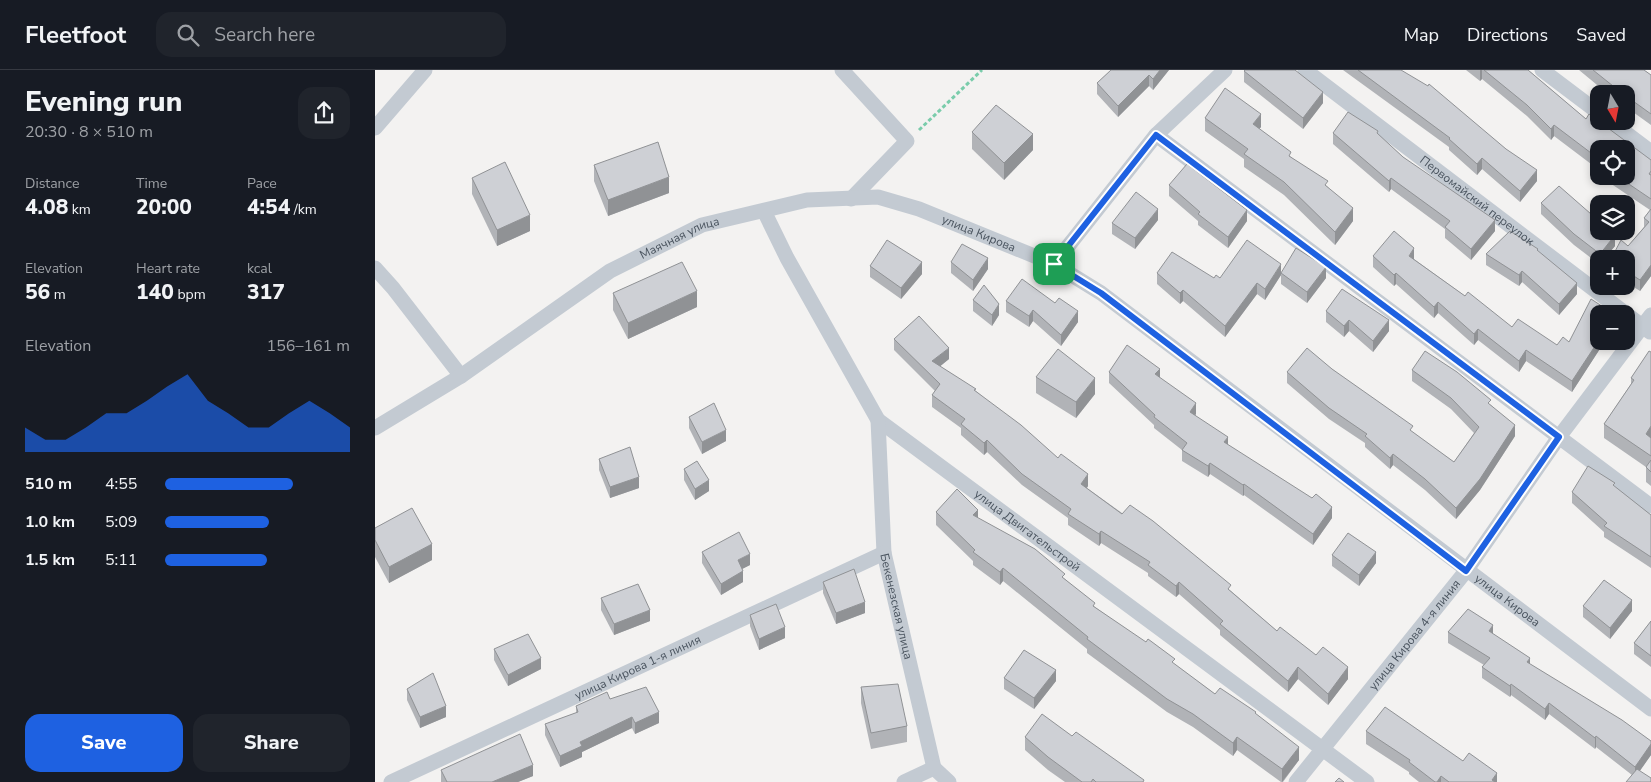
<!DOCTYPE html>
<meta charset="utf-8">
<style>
:root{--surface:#171b24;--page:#20242c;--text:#f1f3f6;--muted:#9ea1a6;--line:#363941;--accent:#1e61e1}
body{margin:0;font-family:"Nunito Sans",sans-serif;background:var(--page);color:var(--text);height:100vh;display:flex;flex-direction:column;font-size:19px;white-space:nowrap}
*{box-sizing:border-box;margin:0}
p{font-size:16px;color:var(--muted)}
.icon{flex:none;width:28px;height:28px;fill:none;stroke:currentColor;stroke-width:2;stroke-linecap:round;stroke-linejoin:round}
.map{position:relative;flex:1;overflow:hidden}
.side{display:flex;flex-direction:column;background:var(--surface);width:375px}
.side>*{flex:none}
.needle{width:32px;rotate:170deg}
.tools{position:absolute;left:1215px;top:15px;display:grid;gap:10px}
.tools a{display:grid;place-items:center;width:45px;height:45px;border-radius:10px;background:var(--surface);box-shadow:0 2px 8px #0003;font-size:25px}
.pin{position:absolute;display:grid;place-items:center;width:42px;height:42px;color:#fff;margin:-21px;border-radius:10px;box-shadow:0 2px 8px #0006}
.round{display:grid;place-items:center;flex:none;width:52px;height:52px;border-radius:15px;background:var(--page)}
.head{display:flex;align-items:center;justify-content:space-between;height:85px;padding:0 25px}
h1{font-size:28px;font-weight:800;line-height:38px}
.metrics{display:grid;grid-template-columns:repeat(3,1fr);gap:8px;height:85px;padding:5px 25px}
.metrics div{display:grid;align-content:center}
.metrics b{font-size:21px;font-weight:800}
.metrics small{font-size:14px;font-weight:400}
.metrics p{font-size:14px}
.chart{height:140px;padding:10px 25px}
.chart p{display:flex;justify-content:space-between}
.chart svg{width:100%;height:90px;margin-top:5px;fill:var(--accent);opacity:.7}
.action{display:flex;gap:10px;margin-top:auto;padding:10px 25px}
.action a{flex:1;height:58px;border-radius:15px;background:var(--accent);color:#fff;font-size:20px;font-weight:800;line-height:58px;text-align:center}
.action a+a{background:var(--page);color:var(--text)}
ul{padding:0 25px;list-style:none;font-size:16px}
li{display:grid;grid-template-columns:80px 60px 1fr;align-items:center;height:38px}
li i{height:12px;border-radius:6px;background:var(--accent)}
header{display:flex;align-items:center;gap:30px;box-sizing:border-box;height:70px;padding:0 25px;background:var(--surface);border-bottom:1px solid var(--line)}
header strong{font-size:24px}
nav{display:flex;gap:28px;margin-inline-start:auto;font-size:18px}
.search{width:350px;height:45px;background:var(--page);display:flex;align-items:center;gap:12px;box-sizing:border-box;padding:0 18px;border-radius:15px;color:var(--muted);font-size:19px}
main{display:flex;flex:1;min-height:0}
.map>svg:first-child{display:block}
</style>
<header>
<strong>Fleetfoot</strong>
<div class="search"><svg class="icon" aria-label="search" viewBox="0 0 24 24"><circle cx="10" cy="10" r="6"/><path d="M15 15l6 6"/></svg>Search here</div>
<nav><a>Map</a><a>Directions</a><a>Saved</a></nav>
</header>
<main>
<section class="side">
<div class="head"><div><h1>Evening run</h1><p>20:30 · 8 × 510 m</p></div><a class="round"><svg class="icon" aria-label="share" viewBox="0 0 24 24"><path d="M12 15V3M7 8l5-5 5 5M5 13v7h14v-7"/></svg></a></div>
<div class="metrics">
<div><p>Distance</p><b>4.08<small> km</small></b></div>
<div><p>Time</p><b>20:00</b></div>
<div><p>Pace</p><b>4:54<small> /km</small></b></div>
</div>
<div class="metrics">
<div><p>Elevation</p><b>56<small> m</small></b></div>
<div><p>Heart rate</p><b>140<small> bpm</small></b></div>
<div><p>kcal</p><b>317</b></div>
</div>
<div class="chart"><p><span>Elevation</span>156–161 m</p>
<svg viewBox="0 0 160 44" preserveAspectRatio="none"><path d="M0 44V32L10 38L20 38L30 32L40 25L50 25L60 19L70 12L80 6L90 19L100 25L110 32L120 32L130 25L140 19L150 25L160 32V44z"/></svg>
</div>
<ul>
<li><b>510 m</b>4:55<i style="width:69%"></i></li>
<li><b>1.0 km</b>5:09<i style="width:56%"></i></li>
<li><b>1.5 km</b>5:11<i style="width:55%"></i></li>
</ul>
<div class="action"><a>Save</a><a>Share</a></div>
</section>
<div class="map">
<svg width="1276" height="712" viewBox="0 0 1276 712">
<rect width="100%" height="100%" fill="#f3f2f1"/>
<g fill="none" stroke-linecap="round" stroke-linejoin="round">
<path stroke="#7accab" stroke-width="3" stroke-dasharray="4 2.5" stroke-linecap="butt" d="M544,60L607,0"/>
<g stroke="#c3cad2" stroke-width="15">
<path d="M467,0L532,71L476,129"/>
<path id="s1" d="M930,0L1275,262"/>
<path d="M1167,0L1224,43"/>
<path d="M1235,51L1276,82"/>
<path d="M0,58L50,0"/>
<path d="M781,65L1276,436"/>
<path id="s2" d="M389,141L412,188L503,350L992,712"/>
<path d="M679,194L781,65L850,0"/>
<path d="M0,198L18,218L86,306"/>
<path id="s3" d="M503,350L509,483L559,698L574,712"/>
<path id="s4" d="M0,358L86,306L235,201L327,155L432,130L503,127L544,139L679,194L726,223L1276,639"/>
<path id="s5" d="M16,712L509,483"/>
<path d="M529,712L559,698"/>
<path id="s6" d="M921,712L1091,501L1184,367L1276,245"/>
</g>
</g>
<g fill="#b1b3b7">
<path d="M736,0H794L778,20L774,16L743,47L722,24V13Z"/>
<path d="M968,0H1026L1162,111L1145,132L1107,99L1102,105L1074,80V77Z"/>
<path d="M1091,0H1153L1211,49L1276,90V206L1265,221L1251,212V189L1253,176L1269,157V148L1275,140L1232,111V106H1251L1224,79V100L1179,66L1176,70L1152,46L1107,9L1105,11Z"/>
<path d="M1204,0H1269L1276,5V55L1251,37V24H1233Z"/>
<path d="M869,1L948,33L928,59L869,12Z"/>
<path d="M830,48L886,57L884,59L916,87L953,117L978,151L960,175L909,125L869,97V89L830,61Z"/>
<path d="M597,62L658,80L629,110L597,79Z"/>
<path d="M958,63L1003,64L1028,87L1120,161L1096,190L1070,168V159L1016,119L1014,122L958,74Z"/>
<path d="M219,95L294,123L233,146L219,111Z"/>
<path d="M97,108L155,161L122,176L97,124Z"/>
<path d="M794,115L872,151L853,178L823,155V151L794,126Z"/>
<path d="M1166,133L1240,176L1229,189H1224V194L1199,175L1166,144Z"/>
<path d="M783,150L760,179L737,164V153Z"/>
<path d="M1163,181L1202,224L1184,245L1147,212L1144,216L1111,195V184Z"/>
<path d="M998,186L1039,189L1090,226L1137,257L1182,275L1194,272L1230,271L1197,322L1151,291L1144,302L1103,270L1099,275L1063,243L1059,248L1021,214L1019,216L998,197Z"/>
<path d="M576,192L613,199L598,221L576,203Z"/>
<path d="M495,196L547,204L526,229L495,207Z"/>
<path d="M782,203L839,208L906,205L890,230L882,224L850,267L808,231L805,234L782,214Z"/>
<path d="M906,203L951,208L932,233L906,214Z"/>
<path d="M238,223L322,237L253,269L238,240Z"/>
<path d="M598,230L624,245L617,256L598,241Z"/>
<path d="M631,231L703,252L686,276L658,251L654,257L631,242Z"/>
<path d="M951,241L1014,261L998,282L974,261L969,267L951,252Z"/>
<path d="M519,269L574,289L565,296L601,321L713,416L712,418L856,521L902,561L973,609L953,635L923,609L913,622L845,565V560L804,524L801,527L773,506V503L726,473L724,476L693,455V448L647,415L612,382L609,385L586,365V358L557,337V325L560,321L519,280Z"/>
<path d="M1276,282V416L1271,412V397L1229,368V354L1256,314V308Z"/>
<path d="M957,299L1038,363L1079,392L1099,363L1076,339L1037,311V300L1116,335L1140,366L1105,420L1081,449L1050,420L1018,395L1015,399L990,377V373L954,349L912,313V302Z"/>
<path d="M734,302L785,308L821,344L820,345L853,375L957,448L938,475L869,425L868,426L835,404L833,407L807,391V380L779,358V355L734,313Z"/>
<path d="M661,307L720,324L701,348L661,323Z"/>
<path d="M314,347L351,371L327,384L314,358Z"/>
<path d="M224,389L264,418L235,428L224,400Z"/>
<path d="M309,399L334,421L320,430L309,410Z"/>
<path d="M1240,417L1276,445V498L1229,467V462L1197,433V422Z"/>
<path d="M561,442L603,448L690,509L720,537L840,624L881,644L924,690L908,712H906L862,680L858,686L818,657L792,642L712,583V579L628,511L625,515L598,495V491L561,455Z"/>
<path d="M0,458L57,490L14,513L0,487Z"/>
<path d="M327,482L375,495L367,499L368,512L346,525L327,493Z"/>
<path d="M957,485L1001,493L984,516L957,496Z"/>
<path d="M448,512L490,543L461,554L448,523Z"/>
<path d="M226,528L275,551L239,565L226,540Z"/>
<path d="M1208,536L1257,541L1235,569L1208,547Z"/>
<path d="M375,545L410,568L384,580L375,556Z"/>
<path d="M1276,551V597L1259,584V573Z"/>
<path d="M1073,562L1118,564L1155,595L1276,671V685L1265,700L1257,705L1221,677L1220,679L1174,644L1170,650L1136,625L1135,627L1107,608V597L1109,595L1073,573Z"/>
<path d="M119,579L166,599L133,616L119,590Z"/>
<path d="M629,608L681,611L659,639L629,619Z"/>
<path d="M486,617L532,656V672L496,679L486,633Z"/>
<path d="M32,619L71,647L45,658L32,630Z"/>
<path d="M235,629L284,653L260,664L257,658L207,682V687L185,697L170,665V654L201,643V636Z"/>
<path d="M991,661L1088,691L1122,712H1044L1034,704V702L991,674Z"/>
<path d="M697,666L769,712H690L673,700L650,680V667Z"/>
<path d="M66,700L158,706L143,712H66Z"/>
</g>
<g fill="#909295">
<path d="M785,0H794L778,20V9Z"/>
<path d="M1105,0H1107V9L1105,11Z"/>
<path d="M774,5V16L743,47V36Z"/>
<path d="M948,22V33L928,59V48Z"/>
<path d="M886,44V57L878,67V54Z"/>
<path d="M1179,55V66L1176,70V59Z"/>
<path d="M658,64V80L629,110V93Z"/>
<path d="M1107,88V99L1102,105V94Z"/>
<path d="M1162,100V111L1145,132V121Z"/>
<path d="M294,107V123L233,146V130Z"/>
<path d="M1016,108V119L1014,122V111Z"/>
<path d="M978,138V151L960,175V162Z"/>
<path d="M783,139V150L760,179V168Z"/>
<path d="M872,140V151L853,178V167Z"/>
<path d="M155,145V161L122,176V160Z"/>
<path d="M1120,150V161L1096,190V179Z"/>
<path d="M1240,165V176L1229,189H1225V184Z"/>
<path d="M1039,178V189L1034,197V186Z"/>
<path d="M613,188V199L598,221V210Z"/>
<path d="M547,192V204L526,229V218Z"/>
<path d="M906,194V205L890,230V219Z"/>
<path d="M1276,195V206L1265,221V210Z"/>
<path d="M951,197V208L932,233V222Z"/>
<path d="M1147,201V212L1144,216V205Z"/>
<path d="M1021,203V214L1019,216V205Z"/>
<path d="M882,213V224L850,267V256Z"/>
<path d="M1202,213V224L1184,245V234Z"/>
<path d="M808,220V231L805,234V223Z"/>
<path d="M322,221V237L253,269V253Z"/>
<path d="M1063,232V243L1059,248V237Z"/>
<path d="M624,234V245L617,256V245Z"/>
<path d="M658,240V251L654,257V246Z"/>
<path d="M703,241V252L686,276V265Z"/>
<path d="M974,250V261L969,267V256Z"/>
<path d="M1014,250V261L998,282V271Z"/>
<path d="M1103,259V270L1099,275V264Z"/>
<path d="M1224,270V271H1230L1197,322V311Z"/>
<path d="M574,278V289L557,303V291Z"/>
<path d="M1151,280V291L1144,302V291Z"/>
<path d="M785,299V310L780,304Z"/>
<path d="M720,308V324L701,348V332Z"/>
<path d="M821,333V344L815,353V342Z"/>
<path d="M1140,355V366L1105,420L1081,449V438Z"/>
<path d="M1276,356V371L1271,364Z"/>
<path d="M351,360V371L327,384V372Z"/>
<path d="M853,367V378L849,372Z"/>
<path d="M612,370V382L609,385V373Z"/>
<path d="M1018,384V395L1015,399V388Z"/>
<path d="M835,393V404L833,407V396Z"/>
<path d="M713,404V416L706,425V414Z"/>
<path d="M264,407V418L235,428V417Z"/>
<path d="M334,410V421L320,430V419Z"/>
<path d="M869,414V425L868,426V415Z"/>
<path d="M957,437V448L938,475V464Z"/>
<path d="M603,440V453L598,445Z"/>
<path d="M726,461V473L724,476V464Z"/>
<path d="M57,474V490L14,513V497Z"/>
<path d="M1001,482V493L984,516V505Z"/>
<path d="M375,484V495L363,501V490Z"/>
<path d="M628,498V511L625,515V502Z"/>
<path d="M368,501V512L346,525V514Z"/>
<path d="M804,512V524L801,527V516Z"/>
<path d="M1257,530V541L1235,569V558Z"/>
<path d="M490,532V543L461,554V543Z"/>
<path d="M275,540V551L239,565V554Z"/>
<path d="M1118,555V566L1114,561Z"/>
<path d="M410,557V568L384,580V569Z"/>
<path d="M166,588V599L133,616V605Z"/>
<path d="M1155,588V599L1152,592Z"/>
<path d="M923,597V609L913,622V611Z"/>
<path d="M973,597V609L953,635V624Z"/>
<path d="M681,600V611L659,639V628Z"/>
<path d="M1136,614V625L1135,627V616Z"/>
<path d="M1174,633V644L1170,650V639Z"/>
<path d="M71,636V647L45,658V647Z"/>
<path d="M284,642V653L260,664V653Z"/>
<path d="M257,647V658L207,682V687L185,697V686L205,672Z"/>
<path d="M1221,666V677L1220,679V668Z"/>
<path d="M862,667V680L858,686V673Z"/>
<path d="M1276,674V685L1260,708V697Z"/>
<path d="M924,677V690L907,712V699Z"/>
<path d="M158,695V706L143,712H117Z"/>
<path d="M1122,703V712H1117V710Z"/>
<path d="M1066,706V712H1062Z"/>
</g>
<g fill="#ced0d5" stroke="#909295">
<path d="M736,0H785L778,9L774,5L743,36L722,13Z"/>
<path d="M870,0H920L948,22L928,48L869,1Z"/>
<path d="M983,0H1026L1053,16L1054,14L1131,79L1162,100L1145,121L1107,88L1102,94L1074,69L1075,68Z"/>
<path d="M1109,0H1153L1211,49L1214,44L1276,90V101L1274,104L1276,105V129L1242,106H1251V79H1224V89L1179,55L1176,59L1152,35Z"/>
<path d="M1218,0H1269L1276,5V44L1251,26V24H1248Z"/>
<path d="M850,18L886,44L878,54L916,82L914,86L953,111L950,115L978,138L960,162L909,112L869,84L873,79L830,48Z"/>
<path d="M621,35L658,64L629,93L597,62Z"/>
<path d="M973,42L1003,61L1002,63L1028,87L1120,150L1096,179L1070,157L1075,151L1016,108L1014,111L958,63Z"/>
<path d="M283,72L294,107L233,130L219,95Z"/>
<path d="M130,92L155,145L122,160L97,108Z"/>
<path d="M812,94L872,140L853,167L823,144L825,142L794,115Z"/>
<path d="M1184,116L1224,151V161H1235L1240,165L1225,184L1199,164L1166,133Z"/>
<path d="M761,122L783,139L760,168L737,153Z"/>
<path d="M1276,139V195L1265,210L1251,201V189H1236L1246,170L1253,176L1274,152L1269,148Z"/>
<path d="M1019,161L1039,178L1034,186L1090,226L1093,222L1137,257L1143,249L1182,275L1188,267L1194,272L1216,229L1239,244H1224V270L1197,311L1151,280L1144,291L1103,259L1099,264L1063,232L1059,237L1021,203L1019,205L998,186Z"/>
<path d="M1135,161L1163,179L1162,180L1202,213L1184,234L1147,201L1144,205L1111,184Z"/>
<path d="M512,170L547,192L526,218L495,196Z"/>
<path d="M872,170L906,194L890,219L882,213L850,256L808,220L805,223L782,203L797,182L839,208L841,205L845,208Z"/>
<path d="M587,174L613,188L598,210L576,192Z"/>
<path d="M921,178L951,197L932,222L906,203Z"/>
<path d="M307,192L322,221L253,253L238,223Z"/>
<path d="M647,209L680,233L684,228L703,241L686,265L658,240L654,246L631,231Z"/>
<path d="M609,215L624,234L617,245L598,230Z"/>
<path d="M967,219L1014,250L998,271L974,250L969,256L951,241Z"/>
<path d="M544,246L574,278L557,291L601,319L599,320L646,355L683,388L686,384L713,404L706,414L747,444L755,435L778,451L856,515L853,519L902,561L905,557L941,585L948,577L973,597L953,624L923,597L913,611L845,554L848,551L804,512L801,516L773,495L775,492L726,461L724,464L693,444L696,439L647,404L612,370L609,373L586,354L590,349L557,325L565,314L519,269Z"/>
<path d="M752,275L785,299L780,304L821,333L815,342L853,367L849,372L937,428L941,424L957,437L938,464L869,414L868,415L835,393L833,396L807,380L812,373L779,347L780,345L734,302Z"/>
<path d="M932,278L957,299L1038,356L1035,360L1079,392L1104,357L1076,328L1037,300L1050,281L1082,302L1116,330L1113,333L1140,355L1105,409L1081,438L1050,409L1018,384L1015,388L990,366L992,364L954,338L912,302Z"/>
<path d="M683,279L720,308L701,332L661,307Z"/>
<path d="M1274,281L1276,282V356L1271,364L1276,368V386L1229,354L1259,310L1256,308Z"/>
<path d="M339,333L351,360L327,372L314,347Z"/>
<path d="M255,377L264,407L235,417L224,389Z"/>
<path d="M1276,390V402L1271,397Z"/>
<path d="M322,391L334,410L320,419L309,399Z"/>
<path d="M1213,396L1240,413L1238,415L1276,445V487L1229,456L1232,453L1197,422Z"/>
<path d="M582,419L603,440L598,445L660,479L690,504L687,507L720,533L718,536L771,572L773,569L800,589L797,592L840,624L845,618L881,642L880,643L924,677L907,699L862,667L858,673L818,644L792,629L712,569L713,567L628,498L625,502L598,482L600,480L561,442Z"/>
<path d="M37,438L57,474L14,497L0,470V458Z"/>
<path d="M364,462L375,484L363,490L368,501L346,514L327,482Z"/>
<path d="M973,463L1001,482L984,505L957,485Z"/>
<path d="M479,499L490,532L461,543L448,512Z"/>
<path d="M1229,510L1257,530L1235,558L1208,536Z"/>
<path d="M263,514L275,540L239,554L226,528Z"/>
<path d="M401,534L410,557L384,569L375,545Z"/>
<path d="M1093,539L1118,555L1114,561L1155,588L1152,592L1247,650L1276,671V674L1260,697L1221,666L1220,668L1174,633L1170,639L1136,614L1135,616L1107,597L1115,588L1073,562Z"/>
<path d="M1276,551V586L1259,573Z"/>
<path d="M153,564L166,588L133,605L119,579Z"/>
<path d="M649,580L681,600L659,628L629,608Z"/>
<path d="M58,603L71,636L45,647L32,619Z"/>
<path d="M523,614L532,656L496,663L486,617Z"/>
<path d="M271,617L284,642L260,653L257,647L205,672L207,676L185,686L170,654L203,642L201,636L232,622L235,629Z"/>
<path d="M1010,637L1088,691L1094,683L1122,703L1117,710L1120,712H1074L1066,706L1062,712H1060L1034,692L1035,690L991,661Z"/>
<path d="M667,644L697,666L701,662L769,710L768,712H721L718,709L716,712H707L673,687L650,667Z"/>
<path d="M145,664L158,695L117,712H72L66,700Z"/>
<path d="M1262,699L1276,708V712H1251Z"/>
<path d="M964,708L969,712H960Z"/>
</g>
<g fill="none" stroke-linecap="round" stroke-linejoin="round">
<defs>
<path id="route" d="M781,65L1184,367L1091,501L726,223L679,194Z"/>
</defs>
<use href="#route" stroke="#fff" stroke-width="10"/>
<use href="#route" stroke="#1e61e1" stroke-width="6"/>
</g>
<g text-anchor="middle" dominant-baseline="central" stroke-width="4.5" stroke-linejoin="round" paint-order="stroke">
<g font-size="12" fill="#49535e" stroke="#fff">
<text stroke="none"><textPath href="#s1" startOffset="216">Первомайский переулок</textPath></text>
<text stroke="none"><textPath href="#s4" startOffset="672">улица Кирова</textPath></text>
<text stroke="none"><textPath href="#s4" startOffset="360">Маячная улица</textPath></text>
<text stroke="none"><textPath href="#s2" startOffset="424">улица Двигательстрой</textPath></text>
<text stroke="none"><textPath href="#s4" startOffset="1318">улица Кирова</textPath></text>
<text stroke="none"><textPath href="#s3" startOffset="188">Бекенезская улица</textPath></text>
<text stroke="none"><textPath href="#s6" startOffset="189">улица Кирова 4-я линия</textPath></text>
<text stroke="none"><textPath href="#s5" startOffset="272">улица Кирова 1-я линия</textPath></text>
</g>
</g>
</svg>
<div class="tools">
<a><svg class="needle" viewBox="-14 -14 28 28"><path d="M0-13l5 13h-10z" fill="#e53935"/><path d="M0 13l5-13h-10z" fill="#9ea1a6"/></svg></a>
<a><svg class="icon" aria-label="locate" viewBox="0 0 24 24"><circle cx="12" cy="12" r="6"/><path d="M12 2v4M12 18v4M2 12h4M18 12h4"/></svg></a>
<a><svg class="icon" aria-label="layers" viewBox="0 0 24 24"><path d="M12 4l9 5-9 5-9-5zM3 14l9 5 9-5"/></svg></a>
<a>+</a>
<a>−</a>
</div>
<div class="pin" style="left:679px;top:194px;background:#1e9e55"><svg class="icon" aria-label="arrive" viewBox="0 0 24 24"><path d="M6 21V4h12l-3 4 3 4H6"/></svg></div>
</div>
</main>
